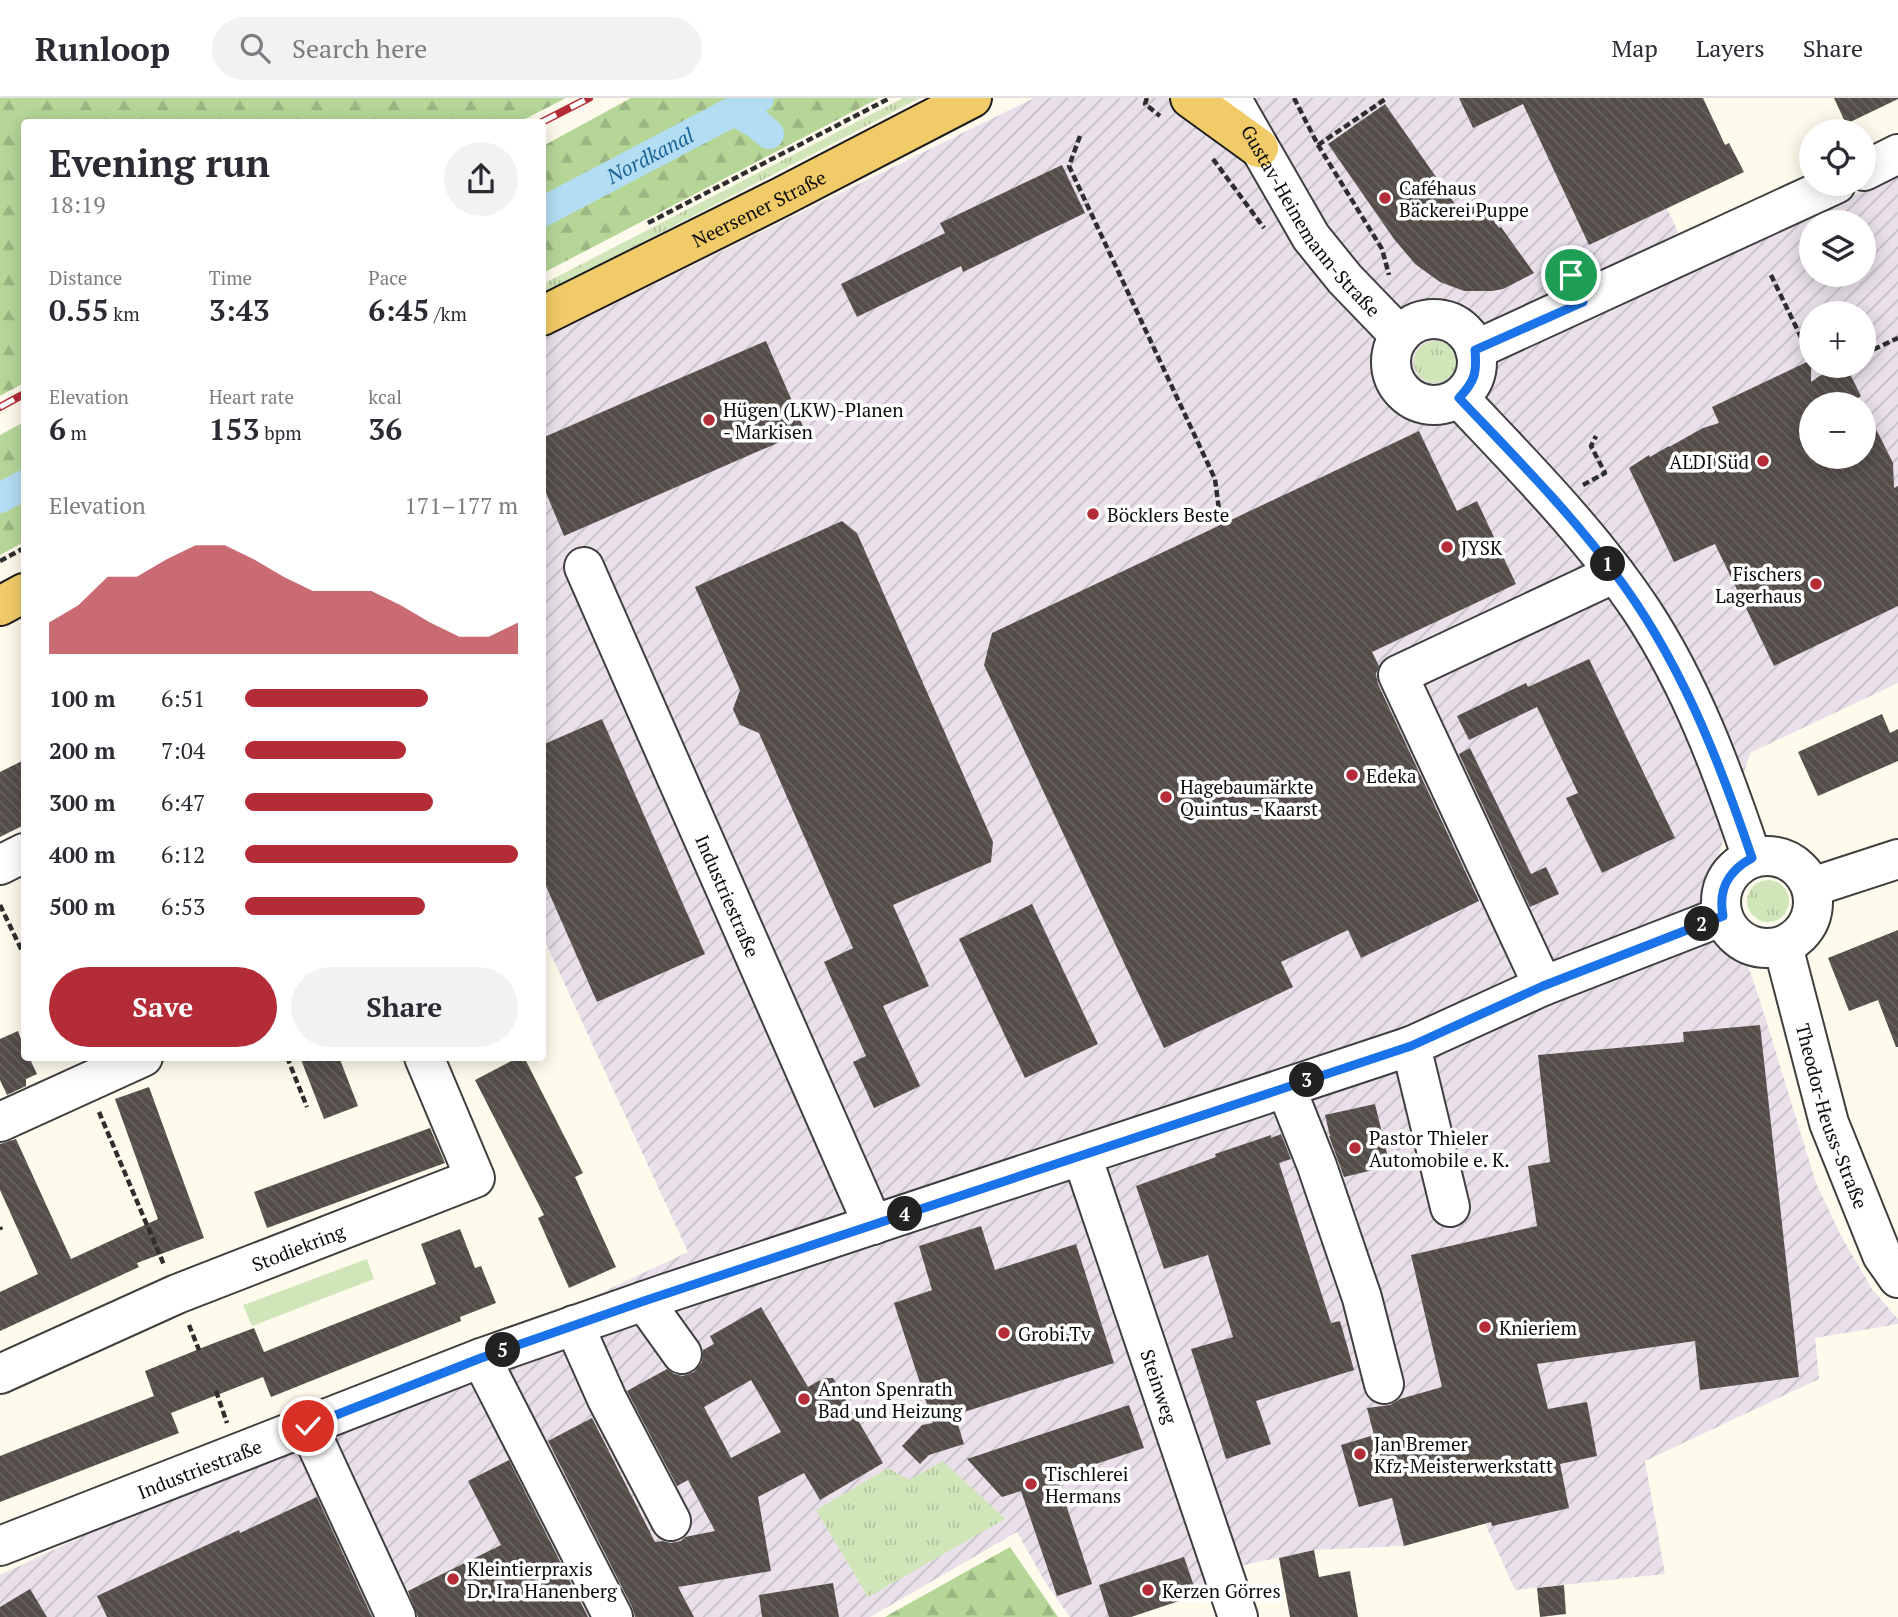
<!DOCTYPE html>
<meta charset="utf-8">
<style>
:root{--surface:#fff;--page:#f2f2f3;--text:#2b2b33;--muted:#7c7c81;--line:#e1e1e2;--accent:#b42c37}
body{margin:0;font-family:"PT Serif",serif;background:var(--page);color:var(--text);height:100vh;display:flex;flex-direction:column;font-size:26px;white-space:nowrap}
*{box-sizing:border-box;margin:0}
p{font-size:23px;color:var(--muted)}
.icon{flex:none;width:38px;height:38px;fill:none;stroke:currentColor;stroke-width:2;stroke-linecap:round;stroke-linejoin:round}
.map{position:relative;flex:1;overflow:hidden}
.panel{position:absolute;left:21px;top:21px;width:525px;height:942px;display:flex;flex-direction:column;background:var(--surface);border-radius:7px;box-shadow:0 4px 18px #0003}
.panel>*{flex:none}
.tools{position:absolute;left:1799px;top:21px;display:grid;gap:14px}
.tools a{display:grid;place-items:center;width:77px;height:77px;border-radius:50%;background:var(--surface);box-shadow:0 4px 18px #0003;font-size:35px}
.pin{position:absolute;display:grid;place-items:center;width:60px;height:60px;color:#fff;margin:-30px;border:4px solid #fff;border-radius:50%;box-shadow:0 2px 7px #0007}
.km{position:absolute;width:35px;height:35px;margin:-18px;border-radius:50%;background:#222;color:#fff;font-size:19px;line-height:35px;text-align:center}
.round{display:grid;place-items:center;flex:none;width:74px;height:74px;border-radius:37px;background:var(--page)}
.head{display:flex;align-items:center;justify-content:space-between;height:119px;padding:0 28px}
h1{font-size:38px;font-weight:800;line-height:52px}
.stats{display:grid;grid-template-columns:repeat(3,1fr);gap:10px;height:119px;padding:7px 28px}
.stats div{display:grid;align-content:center}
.stats b{font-size:30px;font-weight:800}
.stats small{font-size:19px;font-weight:400}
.stats p{font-size:19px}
.chart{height:196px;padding:14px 28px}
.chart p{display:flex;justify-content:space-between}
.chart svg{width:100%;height:126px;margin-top:7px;fill:var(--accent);opacity:.7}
.button{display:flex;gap:14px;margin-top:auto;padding:14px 28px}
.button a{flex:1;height:80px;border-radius:42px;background:var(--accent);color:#fff;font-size:28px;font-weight:800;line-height:80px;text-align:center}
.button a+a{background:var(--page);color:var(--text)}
ul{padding:0 28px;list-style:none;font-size:23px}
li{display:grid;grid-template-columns:112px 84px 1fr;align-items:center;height:52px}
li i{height:18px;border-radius:9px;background:var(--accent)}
header{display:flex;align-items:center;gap:42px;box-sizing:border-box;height:98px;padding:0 35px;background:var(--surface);border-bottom:2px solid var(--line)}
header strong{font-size:33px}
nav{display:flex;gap:38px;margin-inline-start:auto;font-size:24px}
.search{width:490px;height:63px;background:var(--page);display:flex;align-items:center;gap:18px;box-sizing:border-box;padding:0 24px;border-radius:38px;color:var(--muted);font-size:26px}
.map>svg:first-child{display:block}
</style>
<header>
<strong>Runloop</strong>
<div class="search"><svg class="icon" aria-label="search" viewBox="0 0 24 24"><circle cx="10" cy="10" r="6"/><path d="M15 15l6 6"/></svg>Search here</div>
<nav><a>Map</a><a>Layers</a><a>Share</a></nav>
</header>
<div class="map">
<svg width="1898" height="1519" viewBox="0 0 1898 1519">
<defs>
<pattern id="industrial-furrows" width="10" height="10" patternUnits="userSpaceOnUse" patternTransform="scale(1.75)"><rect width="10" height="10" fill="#e9e0ea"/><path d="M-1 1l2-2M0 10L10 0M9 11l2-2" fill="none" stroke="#c7bfc8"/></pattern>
<pattern id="grass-tufts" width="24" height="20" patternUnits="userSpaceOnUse" patternTransform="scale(1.75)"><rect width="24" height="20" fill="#d1e6b8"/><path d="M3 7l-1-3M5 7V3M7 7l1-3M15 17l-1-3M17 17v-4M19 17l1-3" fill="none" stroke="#b2c49d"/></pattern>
<pattern id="forest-firs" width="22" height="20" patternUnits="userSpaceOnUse" patternTransform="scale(1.75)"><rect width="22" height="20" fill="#b6d698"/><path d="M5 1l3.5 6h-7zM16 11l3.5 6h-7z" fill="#9bb682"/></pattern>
<pattern id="building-back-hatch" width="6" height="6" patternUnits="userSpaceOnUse" patternTransform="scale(1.75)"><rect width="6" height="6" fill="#544d49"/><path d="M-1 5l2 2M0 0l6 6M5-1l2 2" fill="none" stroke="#68625f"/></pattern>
</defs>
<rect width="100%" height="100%" fill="#fefaec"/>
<path fill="url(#industrial-furrows)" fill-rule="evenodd" d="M1034,0H1616L1696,173L1898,77V585L1750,655L1715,769L1761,906L1816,1085L1840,1136L1872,1191L1898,1221V1226L1815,1240L1819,1281L1645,1363L1665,1476L1515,1492L1485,1425L1404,1448L1314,1452L1231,1470L1197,1497L1131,1519H1070L1044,1482L1017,1434L870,1519H0V1477L688,1154L543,839V241ZM1811,124H1864V177H1811ZM1811,215H1864V268H1811ZM1811,306H1864V359H1811Z"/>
<g fill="url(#grass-tufts)">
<path d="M903,0H920L543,196V186Z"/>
<circle cx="1435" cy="264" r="21"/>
<circle cx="1768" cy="803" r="21"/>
<path d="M943,1363L1005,1421L868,1499L816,1412L888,1370L909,1382Z"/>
</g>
<g fill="url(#forest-firs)">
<path d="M0,0H566L519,24H24V285L0,298Z"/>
<path d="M631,0H879L543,175V48Z"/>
<path d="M24,324V444L0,457V337Z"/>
<path d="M1010,1449L1058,1519H885Z"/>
</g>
<path fill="#d1e6b8" d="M367,1161L374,1181L252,1228L243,1207Z"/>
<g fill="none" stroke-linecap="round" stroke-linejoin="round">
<g stroke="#b3ddf3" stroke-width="30">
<path d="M734,13L756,25L769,36"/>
<path id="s1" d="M542,114L759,0"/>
<path d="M0,400L24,387"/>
</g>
</g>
<g fill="url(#building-back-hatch)" fill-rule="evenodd">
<path d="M1459,0H1703L1725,47L1729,45L1744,74L1589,147L1523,6L1473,30Z"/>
<path d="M1834,0H1898V1L1846,26Z"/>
<path d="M1385,6L1462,116L1480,104L1499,130L1501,129L1534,175L1503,191L1492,193H1464L1440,184L1415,166L1394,141L1328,46Z"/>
<path d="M1062,67L1085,115L963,174L961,168L857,219L841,186L945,135L940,125Z"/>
<path d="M766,243L805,333L564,438L542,385V340Z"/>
<path d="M1811,262V284L1834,268H1846L1861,298L1849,306H1811V359H1864V307L1893,365L1894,390L1898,388V508L1774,568L1715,446L1674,464L1629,370L1649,357L1650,359L1669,348V349L1703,330L1719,325L1712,309Z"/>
<path d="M1419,333L1457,413L1477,403L1516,486L1372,554L1379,568L1376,576L1378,586L1479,803L1361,860L1348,832L1281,864L1293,889L1164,950L984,567L992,535Z"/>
<path d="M842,423L857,435L993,744L991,764L893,807L929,888L883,908L920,988L874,1010L853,964L866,958L824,864L853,850L759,635L740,627L733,611L740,592L695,489Z"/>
<path d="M1589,561L1675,740L1602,775L1566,700L1578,695L1537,609L1469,642L1457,618L1526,585L1528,589Z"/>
<path d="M1882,616L1890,635L1898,631V663L1818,698L1798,654Z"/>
<path d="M602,621L705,856L597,904L542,779V647Z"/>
<path d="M1470,650L1531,776L1546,769L1559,796L1530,809L1459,656Z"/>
<path d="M24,662V727L0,739V674Z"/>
<path d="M1032,806L1098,946L1025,980L959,841Z"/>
<path d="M1898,832V949H1896L1878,902L1849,913L1828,860Z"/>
<path d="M1760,927L1799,1279L1700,1292L1695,1243L1537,1266L1548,1311L1587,1304L1597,1358L1560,1366L1569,1410L1492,1428L1491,1424L1404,1448L1392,1400L1359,1409L1341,1347L1374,1337L1367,1310L1390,1307L1400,1301L1442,1289L1411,1157L1537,1128L1528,1068L1550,1064L1538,957L1684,944L1683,934Z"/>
<path d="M18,933L24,950V959H29L37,976L26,981V988L7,997L0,982V941Z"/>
<path d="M300,959H339L358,1008L324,1021Z"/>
<path d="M519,959H524L583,1075L575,1079L616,1169L569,1190L538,1120L544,1117L475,982Z"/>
<path d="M149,989L204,1140L137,1165L139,1169L0,1233V1194L38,1176L0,1092V1046L16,1041L71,1161L158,1121L115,1001Z"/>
<path d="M1375,1006L1390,1068L1344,1079L1329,1038H1330L1325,1017Z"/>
<path d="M430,1030L445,1065L267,1130L254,1094Z"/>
<path d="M1281,1036L1291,1061L1279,1065L1331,1225L1340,1223L1354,1272L1256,1303L1271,1346L1226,1361L1191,1251L1233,1239L1208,1157L1164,1171L1136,1088L1216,1059L1215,1056L1271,1037V1040Z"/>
<path d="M981,1128L995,1172L1076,1146L1114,1265L955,1317L964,1346L929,1357L920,1366L902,1348L922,1327L933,1325L894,1205L932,1192L919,1148Z"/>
<path d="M460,1131L475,1170L481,1168L496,1205L460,1219L461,1223L271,1299L263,1279L171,1315L179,1335L0,1404V1358L154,1298L145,1273L209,1247L254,1230L264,1254L436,1186L421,1146Z"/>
<path d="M761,1209L808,1289L824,1280H833L883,1365L820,1402L804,1375L758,1399L771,1473L678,1489L694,1519H635L632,1509L548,1343L592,1320L655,1444L663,1443L671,1445L681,1443L685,1439L715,1433L688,1382L677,1388L627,1293L667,1271L674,1276L683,1278L694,1274L702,1264L703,1252L714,1246L710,1238ZM751,1282L781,1334L731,1360L704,1309Z"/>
<path d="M1129,1307L1144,1350L1057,1379L1092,1486L1057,1498L1021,1393L1002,1399L967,1361Z"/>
<path d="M509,1362L588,1519H418L408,1493L501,1447L468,1383Z"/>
<path d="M317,1399L372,1519H107L97,1498L239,1432L240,1435Z"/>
<path d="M1314,1452L1319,1479L1350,1473L1358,1519H1290L1279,1460Z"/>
<path d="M1184,1459L1197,1497L1131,1519H1109L1099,1487Z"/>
<path d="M833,1485L839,1519H762L759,1497Z"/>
<path d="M1564,1487L1566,1516L1540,1519L1537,1490Z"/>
<path d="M30,1491L47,1519H0V1509Z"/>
</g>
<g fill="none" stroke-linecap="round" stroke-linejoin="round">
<defs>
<g id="minor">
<path id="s2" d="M1231,0L1311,139L1345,181L1400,238"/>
<path d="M1864,73L1898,56"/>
<circle cx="1434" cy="264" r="43"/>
<path d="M1475,252L1836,86"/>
<path d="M1459,300C1523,368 1590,435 1642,513C1692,589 1723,674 1752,760"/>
<path id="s3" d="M584,469L873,1127"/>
<circle cx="1767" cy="804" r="46"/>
<path d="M0,767L24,755"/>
<path d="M1812,789L1898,761"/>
<path id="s4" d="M1783,848L1829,1025L1882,1157L1898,1180"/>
<path d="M1543,888L1398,577L1615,475"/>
<path d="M1411,948L1450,1109"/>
<path d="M1286,990L1317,1068L1362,1200L1384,1286"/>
<path d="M0,1024L143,959"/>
<path id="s5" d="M1082,1058L1238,1519"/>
<path d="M644,1203L682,1256"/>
<path d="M574,1227L607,1301L671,1423"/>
<path d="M481,1260L613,1519"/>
<path id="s6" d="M0,1276L177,1196L475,1080L424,959"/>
<path d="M308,1328L396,1519"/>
<path id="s7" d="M0,1448L481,1260L664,1196L1411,948L1543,888L1723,818"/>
</g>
<g id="major">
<path d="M1190,0L1259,50"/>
<path id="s8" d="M542,218L781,99L972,0"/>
<path d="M0,508L24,495"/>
</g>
</defs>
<use href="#minor" stroke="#3f3f3f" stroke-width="42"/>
<use href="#major" stroke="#1d1d1d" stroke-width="42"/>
<g stroke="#2e2e2e" stroke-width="4.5" stroke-dasharray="7 3.5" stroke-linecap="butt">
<path d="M1147,0L1145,6L1160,18"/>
<path d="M1294,0L1318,47L1382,151L1389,177"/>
<path d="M1080,38L1069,68L1215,381L1221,427"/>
<path d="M1318,47L1387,0"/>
<path d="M1213,61L1264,130"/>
<path d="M648,125L890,0"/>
<path d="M1771,177L1811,260"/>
<path d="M1864,256L1898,240"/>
<path d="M1583,387L1605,375L1591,348L1596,338"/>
<path d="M0,463L24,450"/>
<path d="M0,807L24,857"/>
<path d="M287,959L307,1009"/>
<path d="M99,1014L164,1167"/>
<path d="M0,1129L1,1132"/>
<path d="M189,1227L199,1252"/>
<path d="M216,1293L227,1325"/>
</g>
<use href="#minor" stroke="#fff" stroke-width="38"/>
<use href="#major" stroke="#f1cb68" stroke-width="38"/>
<defs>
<g id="rail">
<path d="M542,24L589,0"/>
<path d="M0,309L24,296"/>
</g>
</defs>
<use href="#rail" stroke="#b42c37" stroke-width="8"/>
<use href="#rail" stroke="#fff" stroke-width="5" stroke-dasharray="16" stroke-linecap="butt"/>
</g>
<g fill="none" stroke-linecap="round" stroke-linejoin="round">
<defs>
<path id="route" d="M308,1328L481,1260L644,1203L1411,948L1543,888L1723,818C1718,791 1728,773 1752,760C1718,659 1679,560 1614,474C1568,412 1512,356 1459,300C1475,283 1477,275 1475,252L1583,204L1571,177"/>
</defs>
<use href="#route" stroke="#fff" stroke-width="14"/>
<use href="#route" stroke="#1a73e8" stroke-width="9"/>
</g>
<g fill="#b42c37" stroke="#fff" stroke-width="2.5">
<circle cx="1385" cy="100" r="7"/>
<circle cx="709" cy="322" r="7"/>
<circle cx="1763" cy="363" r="7"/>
<circle cx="1093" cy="416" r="7"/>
<circle cx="1447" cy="449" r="7"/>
<circle cx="1816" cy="486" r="7"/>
<circle cx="1352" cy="677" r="7"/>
<circle cx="1166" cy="699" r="7"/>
<circle cx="1355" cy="1050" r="7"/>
<circle cx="1485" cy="1229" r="7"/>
<circle cx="1004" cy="1235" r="7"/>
<circle cx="804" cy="1301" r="7"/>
<circle cx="1360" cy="1356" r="7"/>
<circle cx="1031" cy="1386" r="7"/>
<circle cx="453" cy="1481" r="7"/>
<circle cx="1148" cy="1492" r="7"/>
</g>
<g text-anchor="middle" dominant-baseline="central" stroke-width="7" stroke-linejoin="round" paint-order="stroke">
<g font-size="19" fill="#0c0c0c" stroke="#fff" text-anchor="start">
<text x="1399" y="89">Caféhaus<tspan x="1399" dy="22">Bäckerei Puppe</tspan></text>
<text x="723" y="311">Hügen (LKW)-Planen<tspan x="723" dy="22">- Markisen</tspan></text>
<text x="1749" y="363" text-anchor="end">ALDI Süd</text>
<text x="1107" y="416">Böcklers Beste</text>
<text x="1461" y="449">JYSK</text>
<text x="1802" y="475" text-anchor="end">Fischers<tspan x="1802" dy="22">Lagerhaus</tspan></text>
<text x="1366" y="677">Edeka</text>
<text x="1180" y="688">Hagebaumärkte<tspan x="1180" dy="22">Quintus - Kaarst</tspan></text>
<text x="1369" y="1039">Pastor Thieler<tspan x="1369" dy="22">Automobile e. K.</tspan></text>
<text x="1499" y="1229">Knieriem</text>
<text x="1018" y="1235">Grobi.Tv</text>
<text x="818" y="1290">Anton Spenrath<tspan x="818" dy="22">Bad und Heizung</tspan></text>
<text x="1374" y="1345">Jan Bremer<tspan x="1374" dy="22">Kfz-Meisterwerkstatt</tspan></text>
<text x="1045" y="1375">Tischlerei<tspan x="1045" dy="22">Hermans</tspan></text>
<text x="467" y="1470">Kleintierpraxis<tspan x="467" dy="22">Dr. Ira Hanenberg</tspan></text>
<text x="1162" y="1492">Kerzen Görres</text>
</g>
<g font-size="19" fill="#0c0c0c" stroke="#fff">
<text stroke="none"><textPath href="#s8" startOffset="242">Neersener Straße</textPath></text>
<text stroke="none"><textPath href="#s2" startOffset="147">Gustav-Heinemann-Straße</textPath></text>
<text stroke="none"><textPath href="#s3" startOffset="359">Industriestraße</textPath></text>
<text stroke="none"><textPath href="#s4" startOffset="177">Theodor-Heuss-Straße</textPath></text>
<text stroke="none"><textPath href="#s6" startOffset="324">Stodiekring</textPath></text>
<text stroke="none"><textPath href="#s5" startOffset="243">Steinweg</textPath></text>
<text stroke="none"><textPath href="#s7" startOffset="214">Industriestraße</textPath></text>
</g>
<g font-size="21" font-style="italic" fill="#1c6597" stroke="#fff">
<text stroke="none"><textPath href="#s1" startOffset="122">Nordkanal</textPath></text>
</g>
</g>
</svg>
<div class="tools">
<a><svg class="icon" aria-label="locate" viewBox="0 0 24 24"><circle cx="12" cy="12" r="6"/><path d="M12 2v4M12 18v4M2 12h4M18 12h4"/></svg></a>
<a><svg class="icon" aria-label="layers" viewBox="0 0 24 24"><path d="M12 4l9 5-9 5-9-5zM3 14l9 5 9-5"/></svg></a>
<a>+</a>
<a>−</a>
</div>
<div class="pin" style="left:1571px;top:177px;background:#1e9e55"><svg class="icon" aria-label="arrive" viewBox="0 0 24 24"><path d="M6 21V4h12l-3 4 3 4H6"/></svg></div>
<div class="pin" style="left:308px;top:1328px;background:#d93025"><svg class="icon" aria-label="check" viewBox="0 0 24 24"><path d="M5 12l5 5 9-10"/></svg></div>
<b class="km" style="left:1608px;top:466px">1</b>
<b class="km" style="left:1702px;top:826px">2</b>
<b class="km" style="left:1307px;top:982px">3</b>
<b class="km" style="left:905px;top:1116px">4</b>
<b class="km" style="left:503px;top:1252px">5</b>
<section class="panel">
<div class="head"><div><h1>Evening run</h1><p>18:19</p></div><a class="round"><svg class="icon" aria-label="share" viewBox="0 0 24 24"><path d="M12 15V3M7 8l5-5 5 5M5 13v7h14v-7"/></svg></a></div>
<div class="stats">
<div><p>Distance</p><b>0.55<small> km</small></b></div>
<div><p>Time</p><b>3:43</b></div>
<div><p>Pace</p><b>6:45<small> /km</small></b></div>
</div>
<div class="stats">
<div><p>Elevation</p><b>6<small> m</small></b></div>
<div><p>Heart rate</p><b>153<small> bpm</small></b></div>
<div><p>kcal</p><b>36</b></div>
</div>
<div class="chart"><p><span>Elevation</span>171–177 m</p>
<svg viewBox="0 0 160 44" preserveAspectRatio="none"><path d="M0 44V33L10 27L20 17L30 17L40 11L50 6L60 6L70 11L80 17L90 22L100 22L110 22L120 27L130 33L140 38L150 38L160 33V44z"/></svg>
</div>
<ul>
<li><b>100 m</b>6:51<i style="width:67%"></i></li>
<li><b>200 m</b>7:04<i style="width:59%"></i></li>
<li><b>300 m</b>6:47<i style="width:69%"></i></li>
<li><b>400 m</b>6:12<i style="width:100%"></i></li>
<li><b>500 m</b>6:53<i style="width:66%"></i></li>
</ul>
<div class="button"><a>Save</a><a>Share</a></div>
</section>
</div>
